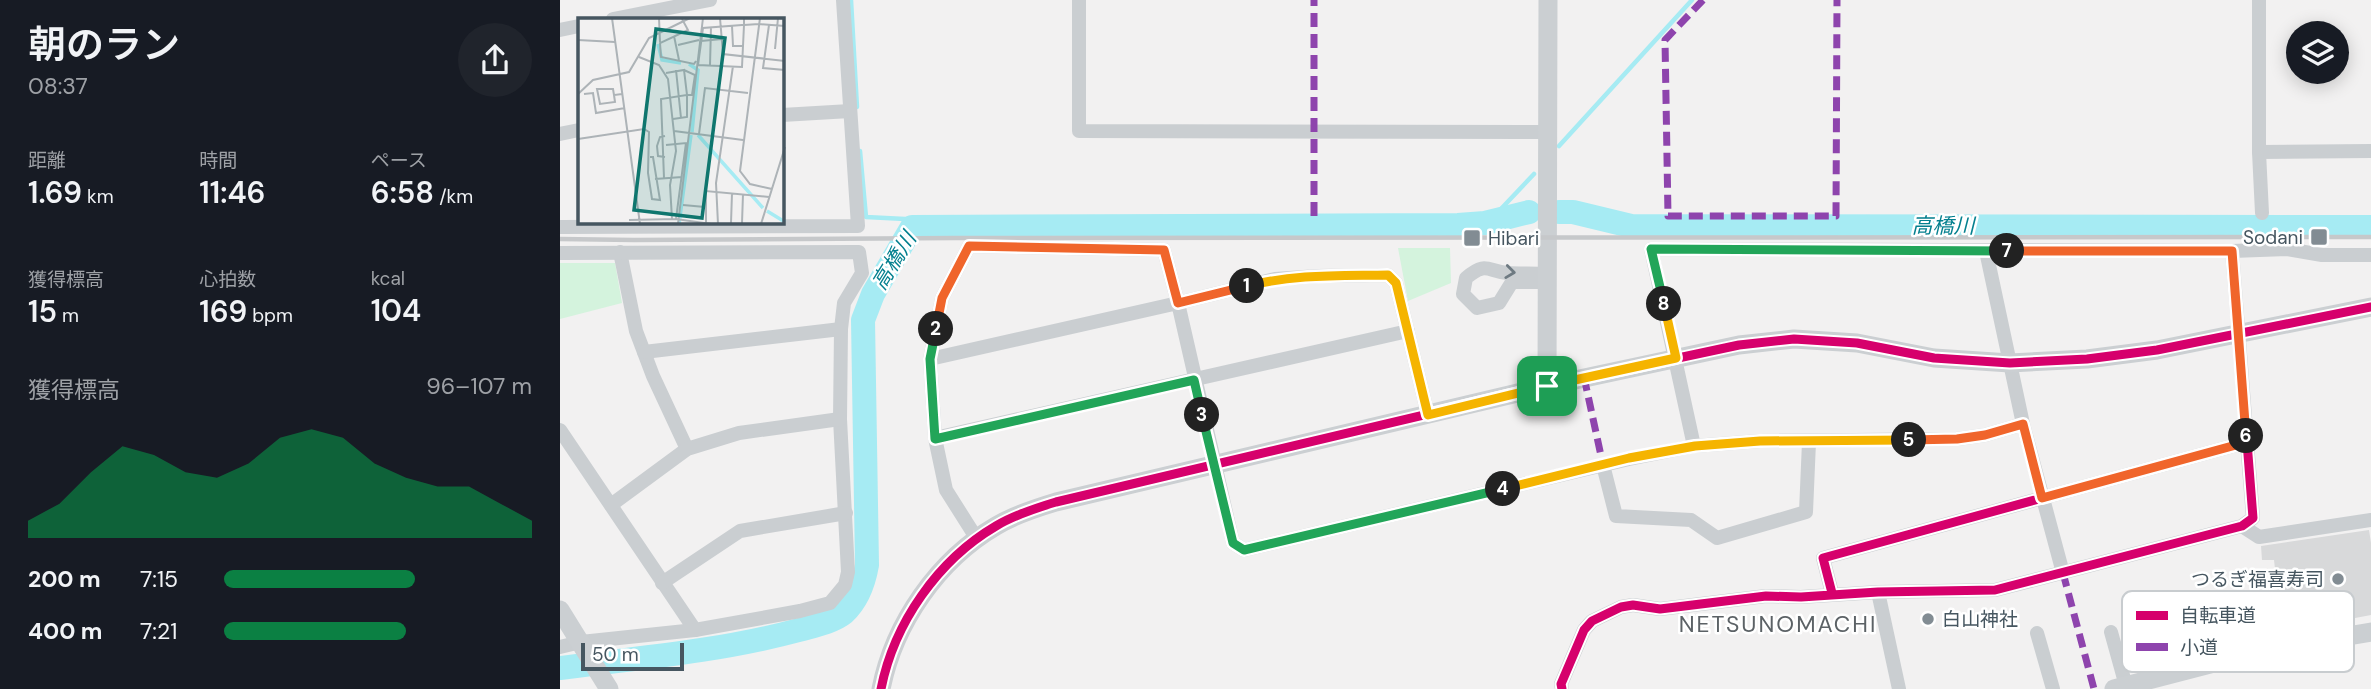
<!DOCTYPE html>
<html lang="ja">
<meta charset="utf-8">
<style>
:root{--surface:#171b24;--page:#20242c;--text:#f1f3f6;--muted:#9ea1a6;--accent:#0b8043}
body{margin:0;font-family:"DM Sans","Noto Sans JP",sans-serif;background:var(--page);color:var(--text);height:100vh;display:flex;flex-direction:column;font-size:26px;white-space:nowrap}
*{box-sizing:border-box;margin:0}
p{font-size:23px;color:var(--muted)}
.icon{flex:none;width:38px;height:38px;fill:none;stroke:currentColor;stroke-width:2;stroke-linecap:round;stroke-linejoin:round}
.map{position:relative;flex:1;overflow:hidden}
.sheet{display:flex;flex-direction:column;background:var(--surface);width:560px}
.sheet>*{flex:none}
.fabs{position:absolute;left:1726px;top:21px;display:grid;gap:14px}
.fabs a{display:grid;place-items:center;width:63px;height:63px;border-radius:50%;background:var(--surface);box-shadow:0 4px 18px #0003;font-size:35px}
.scale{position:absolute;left:21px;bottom:18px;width:103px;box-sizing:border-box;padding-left:7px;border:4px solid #465660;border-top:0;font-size:19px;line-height:24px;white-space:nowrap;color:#465660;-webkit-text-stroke:5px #fff;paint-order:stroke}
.pin{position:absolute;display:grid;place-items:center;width:60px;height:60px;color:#fff;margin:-30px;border-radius:14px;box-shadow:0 4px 10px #0006}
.km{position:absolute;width:35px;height:35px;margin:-18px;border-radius:50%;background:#222;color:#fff;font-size:19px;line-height:35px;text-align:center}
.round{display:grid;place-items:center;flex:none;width:74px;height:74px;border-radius:37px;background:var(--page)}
.summary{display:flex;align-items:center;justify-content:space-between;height:119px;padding:0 28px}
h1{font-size:38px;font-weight:600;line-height:52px}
.figures{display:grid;grid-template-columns:repeat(3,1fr);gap:10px;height:119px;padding:7px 28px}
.figures div{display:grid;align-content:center}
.figures b{font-size:30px;font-weight:600}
.figures small{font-size:19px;font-weight:400}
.figures p{font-size:19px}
.chart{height:196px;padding:14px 28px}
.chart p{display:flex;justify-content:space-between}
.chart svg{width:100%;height:126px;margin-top:7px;fill:var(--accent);opacity:.7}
ul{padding:0 28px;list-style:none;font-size:23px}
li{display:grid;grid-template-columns:112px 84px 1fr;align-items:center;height:52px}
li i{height:18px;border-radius:9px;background:var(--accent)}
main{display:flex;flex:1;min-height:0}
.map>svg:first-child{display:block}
</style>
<main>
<section class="sheet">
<div class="summary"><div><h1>朝のラン</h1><p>08:37</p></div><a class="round"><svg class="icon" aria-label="share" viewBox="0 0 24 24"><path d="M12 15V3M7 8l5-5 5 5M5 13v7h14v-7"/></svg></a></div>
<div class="figures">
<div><p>距離</p><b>1.69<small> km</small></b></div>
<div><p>時間</p><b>11:46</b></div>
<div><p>ペース</p><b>6:58<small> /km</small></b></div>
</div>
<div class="figures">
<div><p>獲得標高</p><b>15<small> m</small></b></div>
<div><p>心拍数</p><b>169<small> bpm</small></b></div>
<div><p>kcal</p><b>104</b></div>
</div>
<div class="chart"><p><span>獲得標高</span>96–107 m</p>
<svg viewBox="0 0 160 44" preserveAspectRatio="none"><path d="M0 44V38L10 32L20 21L30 12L40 15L50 21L60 23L70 18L80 9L90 6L100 9L110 18L120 23L130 26L140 26L150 32L160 38V44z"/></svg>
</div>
<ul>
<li><b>200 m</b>7:15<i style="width:62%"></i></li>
<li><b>400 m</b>7:21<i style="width:59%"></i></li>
</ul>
</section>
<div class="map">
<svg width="1811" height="689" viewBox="0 0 1811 689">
<rect width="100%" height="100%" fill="#f2f1f1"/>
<g fill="#d4f3dd">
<path d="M838,248H890L891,283L848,301Z"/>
<path d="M0,263H55L62,303L0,319Z"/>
</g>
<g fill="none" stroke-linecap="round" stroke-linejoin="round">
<g stroke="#a6ebf3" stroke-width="4.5">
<path d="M291,0L297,107"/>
<path d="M999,146L1132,0"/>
<path d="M300,151L306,217L345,219L352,227"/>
<path d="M925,223L939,211L974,174"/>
</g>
<g stroke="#a6ebf3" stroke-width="24">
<path d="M999,212H1013L1071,226L1811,227"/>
<path d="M0,668C80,658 161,651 239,630C253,626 273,622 284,613C297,601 304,582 307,565L303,320L313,294L352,227L898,225L925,223L969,212"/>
</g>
</g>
<path fill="#d8d9da" d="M1809,530L1811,543V615L1753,626L1750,608L1720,613L1714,560H1702L1701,546Z"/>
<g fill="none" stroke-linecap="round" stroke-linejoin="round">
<g stroke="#caced1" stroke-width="14">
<path d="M519,0V131L987,132"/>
<path d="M1699,0V152L1702,213"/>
<path d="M53,19L150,0"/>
<path d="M0,30L19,26"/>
<path d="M222,115L290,111"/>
<path d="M0,134L19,130"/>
<path d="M1699,152L1811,151"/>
<path d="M0,227L298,226L283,0"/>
<path d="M1426,251L1463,424L1503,573"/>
<path d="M1672,251L1687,442"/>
<path d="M60,252L76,331L93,376L127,449"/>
<path d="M0,253L299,252L302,273L284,303L281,329L280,419L288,572L285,585L270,603L240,611L135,630L0,430"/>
<path d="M987,282H952L939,303L917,308L903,294L906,278C926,261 927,271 947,273C961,274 974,273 987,274"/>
<path d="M84,352L281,329"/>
<path d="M370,359L382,298L409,246L604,250L618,303L715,279L758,276L828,275L836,283L868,415"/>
<path d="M375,438L848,331"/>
<path d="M1134,446L1091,249L1672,251L1727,249L1762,255H1811"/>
<path d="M1043,465L1056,516L1131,520L1157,538L1246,512L1249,442"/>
<path d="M51,505L127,449L179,433L280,419"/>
<path d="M1682,526L1699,537L1811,520"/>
<path d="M417,539L386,490L375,438L370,359L618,303L673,543L684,550L1069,459L1134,446L1200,441L1397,439L1425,435L1463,424"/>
<path d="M102,583L180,531L286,513"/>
<path d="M1318,592L1339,689"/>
<path d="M1606,618L1620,671"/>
<path d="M1551,632L1566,686"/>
<path d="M1477,633L1493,689"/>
<path d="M0,647L21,642L135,630"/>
<path d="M1002,689L1001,684L1024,630L1032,621L1061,607L1073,605L1100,609L1206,596L1241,597L1318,592L1435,590L1682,526L1693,518L1687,442L1263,558L1272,593"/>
</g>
<g stroke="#cbcfd2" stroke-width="19">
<path d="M987,386L988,0"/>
<path d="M0,610L49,689"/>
<path d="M321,689C334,623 378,560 436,526C454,515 476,508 496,502L987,386L1179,345L1234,339L1297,343L1374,358L1450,363L1527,359L1597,350L1811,307"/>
<path d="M1554,689L1704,650L1811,632"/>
</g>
<path stroke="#c6c8ca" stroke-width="4.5" d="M0,239L74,240L396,238L1811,237"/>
<g stroke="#8e44ad" stroke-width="7" stroke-dasharray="14 7" stroke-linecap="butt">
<path d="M1143,0L1105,40L1108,216H1276L1277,0"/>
<path d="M754,216V0"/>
<path d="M1024,377L1043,465"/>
<path d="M1503,573L1534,689"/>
</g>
<defs>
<g id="cycleway">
<path d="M321,689C334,623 378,560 436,526C454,515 476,508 496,502L987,386L1179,345L1234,339L1297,343L1374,358L1450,363L1527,359L1597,350L1811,307"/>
<path d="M1002,689L1001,684L1024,630L1032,621L1061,607L1073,605L1100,609L1206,596L1241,597L1318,592L1435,590L1682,526L1693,518L1687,442L1263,558L1272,593"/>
</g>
</defs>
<use href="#cycleway" stroke="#fff" stroke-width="13"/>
<use href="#cycleway" stroke="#d6006c" stroke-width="9"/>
</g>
<defs><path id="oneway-chevron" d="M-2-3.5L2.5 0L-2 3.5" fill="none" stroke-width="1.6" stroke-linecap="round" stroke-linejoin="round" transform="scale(1.75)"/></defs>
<use stroke="#6e7a82" href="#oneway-chevron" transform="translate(950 272) rotate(7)"/>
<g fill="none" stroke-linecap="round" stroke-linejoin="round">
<defs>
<path id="split-1" d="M687,286C734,274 781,276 828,275L836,283L868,415L987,386"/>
<path id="split-2" d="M376,329L382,298L409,246L604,250L618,303L687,286"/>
<path id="split-3" d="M376,329L370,359L375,439L634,380L642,415"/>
<path id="split-4" d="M642,415L673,543L684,550L943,489"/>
<path id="split-5" d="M943,489L1069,458L1135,446L1200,441L1349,440"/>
<path id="split-6" d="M1349,440L1397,439L1425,435L1463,424L1482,498L1687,442L1686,436"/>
<path id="split-7" d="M1447,251H1672L1686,436"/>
<path id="split-8" d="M1104,304L1091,249L1447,251"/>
<path id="split-9" d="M987,386L1116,358L1104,304"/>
</defs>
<use href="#split-1" stroke="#fff" stroke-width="14"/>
<use href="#split-2" stroke="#fff" stroke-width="14"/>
<use href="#split-3" stroke="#fff" stroke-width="14"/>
<use href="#split-4" stroke="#fff" stroke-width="14"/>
<use href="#split-5" stroke="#fff" stroke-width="14"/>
<use href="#split-6" stroke="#fff" stroke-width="14"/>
<use href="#split-7" stroke="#fff" stroke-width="14"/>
<use href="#split-8" stroke="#fff" stroke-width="14"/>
<use href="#split-9" stroke="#fff" stroke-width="14"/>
<use href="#split-1" stroke="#f5b400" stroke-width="9"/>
<use href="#split-2" stroke="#f0652b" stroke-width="9"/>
<use href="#split-3" stroke="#22a559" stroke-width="9"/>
<use href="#split-4" stroke="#22a559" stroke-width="9"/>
<use href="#split-5" stroke="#f5b400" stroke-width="9"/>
<use href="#split-6" stroke="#f0652b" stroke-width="9"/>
<use href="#split-7" stroke="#f0652b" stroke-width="9"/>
<use href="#split-8" stroke="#22a559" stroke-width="9"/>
<use href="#split-9" stroke="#f5b400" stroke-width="9"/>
</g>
<g fill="#828c93" stroke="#fff" stroke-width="2.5">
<rect x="1750" y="228" width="18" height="18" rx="3.5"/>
<rect x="903" y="229" width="18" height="18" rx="3.5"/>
<circle cx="1778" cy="579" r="7"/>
<circle cx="1368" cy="619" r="7"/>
</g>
<g text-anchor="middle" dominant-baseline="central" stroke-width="5" stroke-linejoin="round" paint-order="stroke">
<g font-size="19" fill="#465660" stroke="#fff" text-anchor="end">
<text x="1743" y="237">Sodani</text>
<text x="928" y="238" text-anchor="start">Hibari</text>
<text x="1764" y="579">つるぎ福喜寿司</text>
<text x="1382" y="619" text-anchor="start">白山神社</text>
</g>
<g font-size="21" font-style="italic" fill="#04808f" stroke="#fff">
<text x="1383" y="226">高橋川</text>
<text transform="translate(334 261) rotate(-58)">高橋川</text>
</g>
<g font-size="23" letter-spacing="2" fill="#5c6266" stroke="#fff">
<text x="1218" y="624">NETSUNOMACHI</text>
</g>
</g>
<g transform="translate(18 18)">
<rect width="206" height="206" fill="#f2f1f1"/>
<path fill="none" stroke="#a6ebf3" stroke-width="3.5" d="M80,26L84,42L103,45M111,46L120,52L114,114M120,117L185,190M189,193L207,204M101,206L113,117"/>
<path fill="none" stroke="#adb3b7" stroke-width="2" d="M34,0L62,206M81,0L82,24M142,0L145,36L207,43M166,0V7L164,49L120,47L125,10L164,7H166L181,6L207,8M182,0L162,153L172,166L194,171M104,1L110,12L82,25L83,39L116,46L118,43M191,7L185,50L207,52M154,8L155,28H165M96,18L101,42M0,22L37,24M123,23L144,21M100,27L121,22M197,31L200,0M61,39L81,47L90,61L98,133L92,167L94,201M132,47L133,9M98,52L103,100M0,76L15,62L51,54L71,20L112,0M6,76L15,75L18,95L47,90M36,77L35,71H19L22,86L37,84L36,77L44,76M95,101L109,99V77H114L117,57L106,52M96,113L165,122M121,116L127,70L170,75M0,121L66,111L71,114L70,155L74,181L82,182L75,139H72M88,127L108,125L98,201M87,139L80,138L79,128L82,119L87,118M86,160L83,81L109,77L106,52L88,55M77,161L104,159M105,187L127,189M51,202L98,201L133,206M153,205L154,175M164,205L165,176M100,206L125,0M128,206V173L191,179M139,206H183M140,206L138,165L155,48M183,206L207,129"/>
<path fill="#0f766e" fill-opacity="0.15" stroke="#0f766e" stroke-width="3.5" d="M78,11L147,20L124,200L56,192Z"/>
<rect width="206" height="206" fill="none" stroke="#465660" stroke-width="3.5"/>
</g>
<rect x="1562" y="591" width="232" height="81" rx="10" fill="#fff" stroke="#c8cccf" stroke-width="2"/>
<rect x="1576" y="611" width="32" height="9" fill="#d6006c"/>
<rect x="1576" y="643" width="32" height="8" fill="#8e44ad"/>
<g font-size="19" fill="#465660">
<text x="1620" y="622">自転車道</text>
<text x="1620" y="654">小道</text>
</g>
</svg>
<div class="fabs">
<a><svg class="icon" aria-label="layers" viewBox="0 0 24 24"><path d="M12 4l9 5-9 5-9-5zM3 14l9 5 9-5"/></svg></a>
</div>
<div class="scale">50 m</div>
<div class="pin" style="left:987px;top:386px;background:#1e9e55"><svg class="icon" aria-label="arrive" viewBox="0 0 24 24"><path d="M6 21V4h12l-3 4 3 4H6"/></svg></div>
<b class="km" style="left:687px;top:286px">1</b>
<b class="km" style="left:376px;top:329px">2</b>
<b class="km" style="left:642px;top:415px">3</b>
<b class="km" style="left:943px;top:489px">4</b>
<b class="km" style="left:1349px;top:440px">5</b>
<b class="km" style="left:1686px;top:436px">6</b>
<b class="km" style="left:1447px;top:251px">7</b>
<b class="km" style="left:1104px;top:304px">8</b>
</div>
</main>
